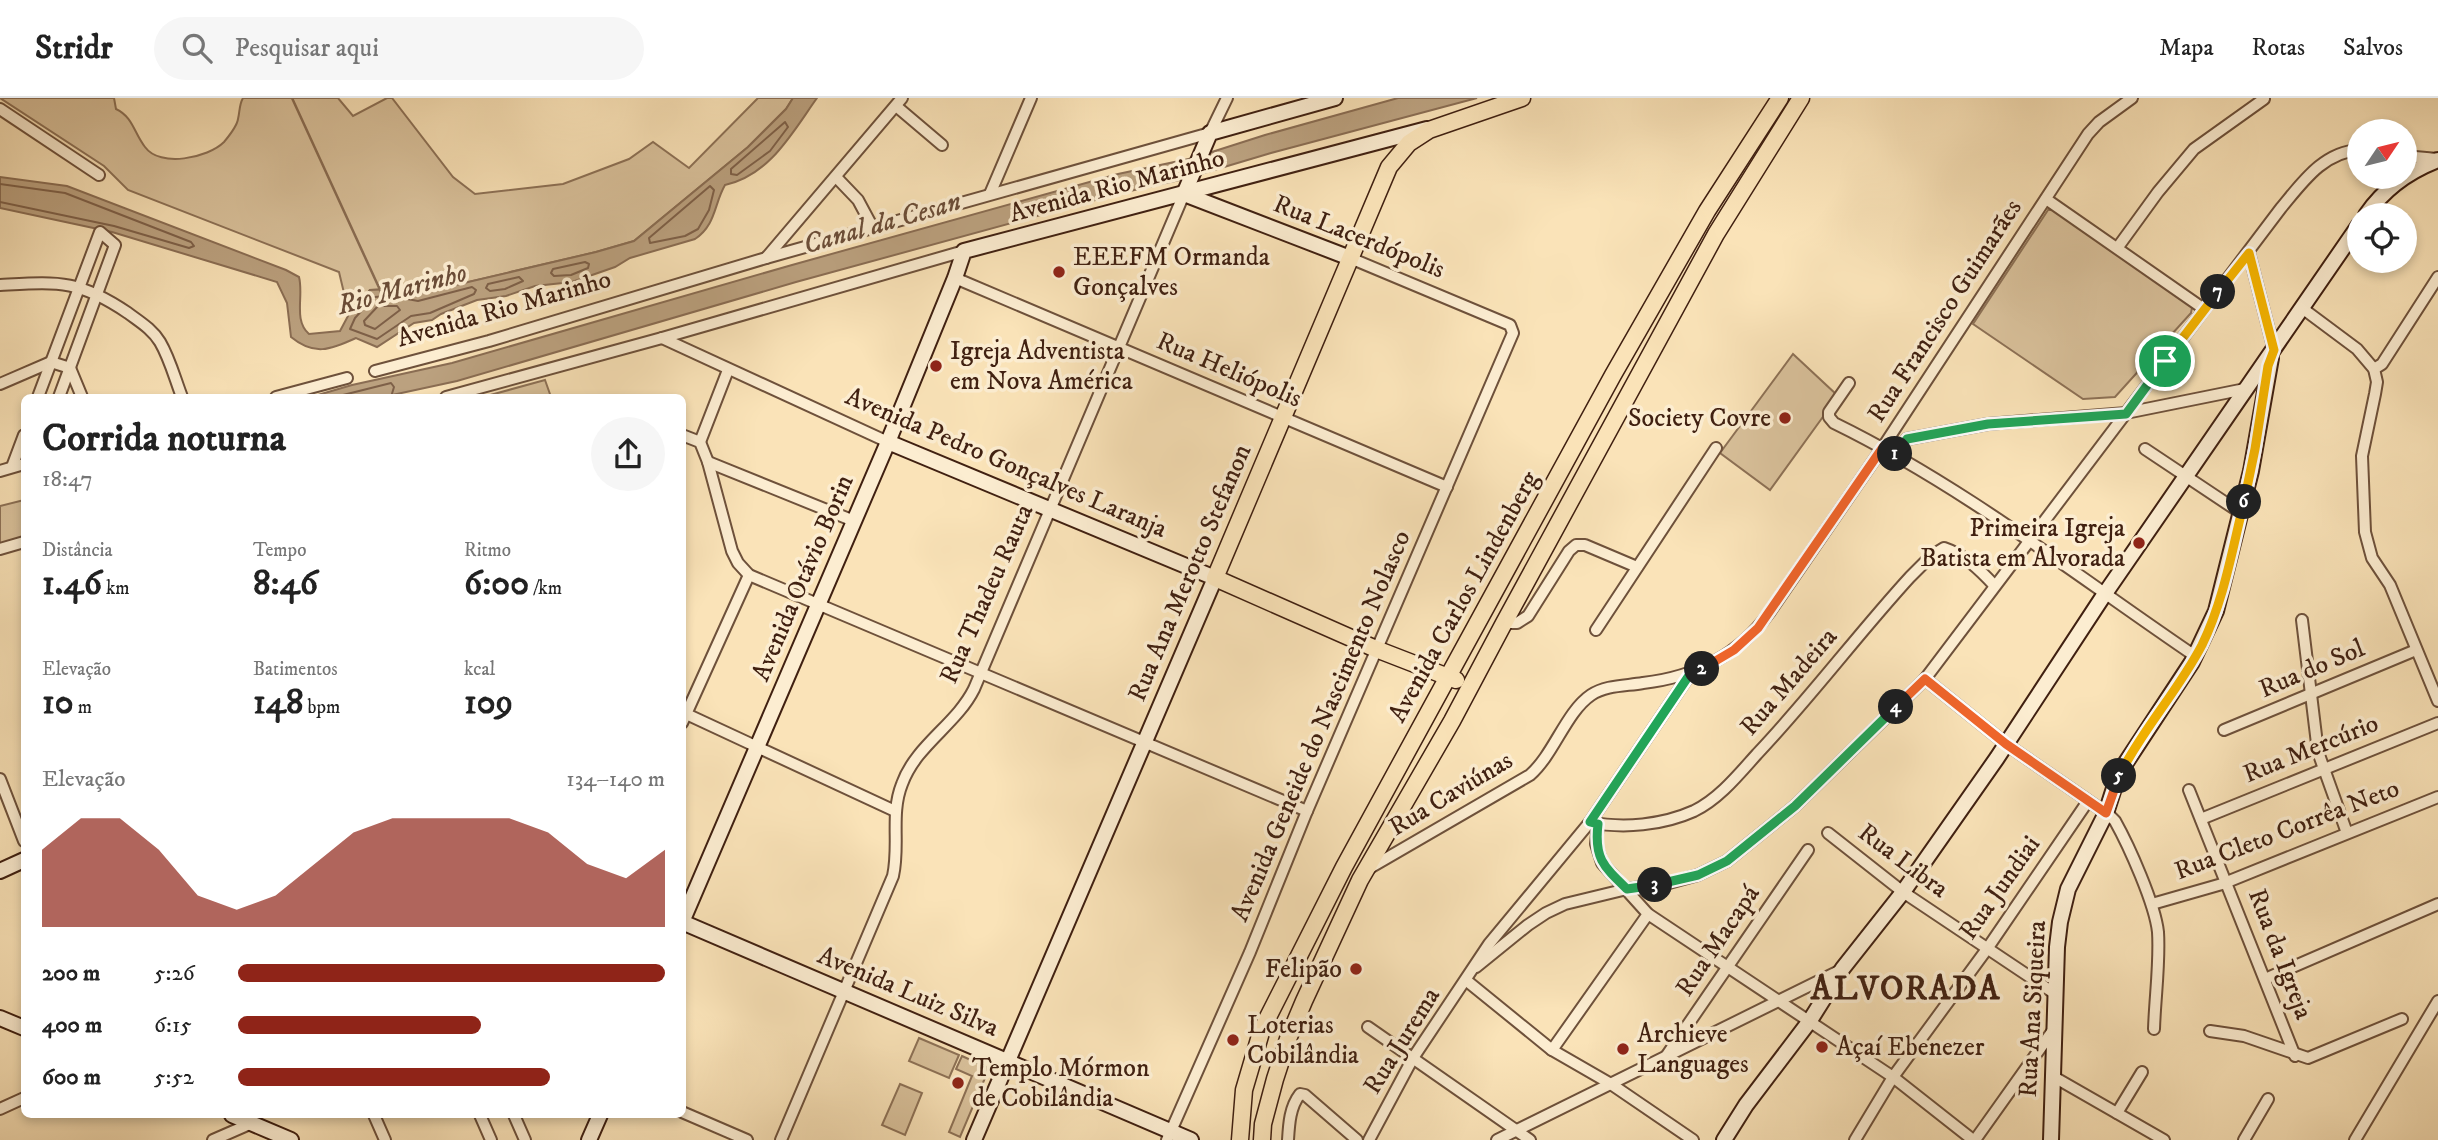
<!DOCTYPE html>
<html lang="pt">
<meta charset="utf-8">
<style>
:root{--surface:#fff;--page:#f6f6f6;--text:#222;--muted:#767676;--line:#e0e0e0;--accent:#8f2418}
body{margin:0;font-family:"IM FELL DW Pica",serif;background:var(--page);color:var(--text);height:100vh;display:flex;flex-direction:column;font-size:26px;white-space:nowrap}
*{box-sizing:border-box;margin:0}
p{font-size:23px;color:var(--muted)}
.icon{flex:none;width:38px;height:38px;fill:none;stroke:currentColor;stroke-width:2;stroke-linecap:round;stroke-linejoin:round}
.map{position:relative;flex:1;overflow:hidden}
.sheet{position:absolute;left:21px;top:296px;width:665px;height:724px;display:flex;flex-direction:column;background:var(--surface);border-radius:10px;box-shadow:0 4px 10px #0003}
.sheet>*{flex:none}
.needle{width:46px;rotate:55deg}
.fabs{position:absolute;left:2347px;top:21px;display:grid;gap:14px}
.fabs a{display:grid;place-items:center;width:70px;height:70px;border-radius:50%;background:var(--surface);box-shadow:0 4px 10px #0003;font-size:35px}
.pin{position:absolute;display:grid;place-items:center;width:60px;height:60px;color:#fff;margin:-30px;border:4px solid #fff;border-radius:50%;box-shadow:0 2px 7px #0007}
.km{position:absolute;width:35px;height:35px;margin:-18px;border-radius:50%;background:#222;color:#fff;font-size:19px;line-height:35px;text-align:center}
.round{display:grid;place-items:center;flex:none;width:74px;height:74px;border-radius:37px;background:var(--page)}
.head{display:flex;align-items:center;justify-content:space-between;height:119px;padding:0 21px}
h1{font-size:38px;font-weight:800;line-height:52px}
.metrics{display:grid;grid-template-columns:repeat(3,1fr);gap:10px;height:119px;padding:7px 21px}
.metrics div{display:grid;align-content:center}
.metrics b{font-size:35px;font-weight:800}
.metrics small{font-size:19px;font-weight:400}
.metrics p{font-size:19px}
.chart{height:196px;padding:14px 21px}
.chart p{display:flex;justify-content:space-between}
.chart svg{width:100%;height:126px;margin-top:7px;fill:var(--accent);opacity:.7}
ul{padding:0 21px;list-style:none;font-size:23px}
li{display:grid;grid-template-columns:112px 84px 1fr;align-items:center;height:52px}
li i{height:18px;border-radius:9px;background:var(--accent)}
header{display:flex;align-items:center;gap:42px;box-sizing:border-box;height:98px;padding:0 35px;background:var(--surface);border-bottom:2px solid var(--line)}
header strong{font-size:33px}
nav{display:flex;gap:38px;margin-inline-start:auto;font-size:24px}
.search{width:490px;height:63px;background:var(--page);display:flex;align-items:center;gap:18px;box-sizing:border-box;padding:0 24px;border-radius:38px;color:var(--muted);font-size:26px}
.map>svg:first-child{display:block}
</style>
<header>
<strong>Stridr</strong>
<div class="search"><svg class="icon" aria-label="search" viewBox="0 0 24 24"><circle cx="10" cy="10" r="6"/><path d="M15 15l6 6"/></svg>Pesquisar aqui</div>
<nav><a>Mapa</a><a>Rotas</a><a>Salvos</a></nav>
</header>
<div class="map">
<svg width="2438" height="1042" viewBox="0 0 2438 1042">
<rect width="100%" height="100%" fill="#fae3b8"/>
<filter id="stains"><feTurbulence type="fractalNoise" baseFrequency=".00286" numOctaves="4"/><feColorMatrix values="0 0 0 0 .2 0 0 0 0 .09 0 0 0 0 .02 0 0 0 .5 -.17"/></filter>
<radialGradient id="worn" r=".72"><stop offset=".6" stop-color="#630" stop-opacity="0"/><stop offset="1" stop-color="#630" stop-opacity=".3"/></radialGradient>
<g fill="#dac29c" stroke="#8d7156" stroke-width="2">
<path d="M0,0H114L116,11C133,19 134,35 145,49C160,70 208,60 224,44C229,38 237,28 238,21C240,13 239,7 243,0H338L353,18L387,0H392L453,79L475,96L563,86L629,61L653,44L689,70L758,0H793L786,11L748,49L634,143L596,154L417,196L392,191L370,192L349,216L339,174L128,92L104,68Z"/>
<path d="M2048,112H2057L2190,206L2192,210L2191,215L2115,299L2083,301L1973,226Z"/>
<path d="M1793,256L1838,298L1770,392L1720,355Z"/>
<path d="M545,282L551,299H483Z"/>
<path d="M24,402V441L0,447V408Z"/>
<path d="M919,940L959,957L949,980L909,963Z"/>
<path d="M962,958L986,969L988,973L960,1039L949,1034L972,978L956,971Z"/>
<path d="M900,986L922,995L905,1037L882,1027Z"/>
</g>
<g fill="#bba17f" stroke="#8a6d53" stroke-width="2">
<path d="M793,0H817C792,35 770,77 725,87C714,106 716,127 695,141L630,160L615,169L572,184L535,188L506,198L477,202L441,216L432,222L414,225L377,249L356,240C330,252 314,258 291,239L287,205L277,184L112,134L0,110V79L67,88L286,172L299,179C304,198 293,222 309,236L340,233L349,216L370,192L392,191L417,196L596,154L634,143L748,49L786,11Z"/>
<path d="M1398,0H1477L1271,55L1184,81L1121,95L796,184L457,283L383,299H311L352,287L452,265L792,167L1118,76L1193,60L1265,37Z"/>
</g>
<g fill="none" stroke-linecap="round" stroke-linejoin="round">
<g stroke="#7e6048" stroke-width="2">
<path d="M785,24L788,29L770,53L737,77L731,76V71Z"/>
<path d="M0,86L65,95L191,144L194,148L189,150L114,128L0,104"/>
<path d="M710,88L714,92L709,112L698,131L685,138L650,145L649,140Z"/>
<path d="M585,164L589,166L588,170L571,177L554,178L551,175L553,171Z"/>
<path d="M519,179L523,183L505,191L490,193L486,190L488,186Z"/>
<path d="M472,189L476,192L474,196L430,215L411,218L377,241L350,231L355,220L374,199L391,198L418,203Z"/>
<path d="M378,208H397L400,212L375,231L365,227L364,223Z"/>
<path d="M335,299L391,285L394,289L391,299"/>
</g>
<path stroke="#8a6d53" stroke-width="2.5" d="M292,0L381,194"/>
<defs>
<g id="street">
<path d="M896,8L942,47"/>
<path d="M0,11L99,77"/>
<path d="M2404,58L2438,61"/>
<path d="M836,79L858,102L873,130"/>
<path d="M990,96L1031,0"/>
<path d="M2046,101L2204,211"/>
<path d="M2118,149L2158,94L2194,51L2264,1"/>
<path d="M2249,155L2274,252"/>
<path d="M766,160L902,0"/>
<path d="M955,180L1447,389"/>
<path d="M0,187C58,184 78,181 128,215C140,224 152,231 160,244C170,261 175,281 182,299"/>
<path d="M2302,210L2357,251L2374,271L2377,284L2375,296L2362,358L2365,434L2372,460L2390,487L2438,603"/>
<path d="M662,240L888,344"/>
<path d="M2374,271L2382,266L2438,179"/>
<path d="M375,273L489,243L766,160L1210,35L1227,0"/>
<path d="M1849,285L1829,314V319L1834,325C1963,388 2077,478 2195,558"/>
<path d="M0,286L51,264L70,270L82,299"/>
<path d="M38,299L100,134L115,147L59,299"/>
<path d="M276,299L347,280"/>
<path d="M446,299L662,240L964,153"/>
<path d="M682,337L700,344L708,364L732,453L738,465L749,477L1307,713"/>
<path d="M700,344L728,272"/>
<path d="M2145,351L2241,415"/>
<path d="M1894,357L1907,341L1988,326L2126,315L2245,291"/>
<path d="M708,364L854,423"/>
<path d="M12,369L24,337"/>
<path d="M0,373L24,366"/>
<path d="M0,451L24,444"/>
<path d="M2302,522L2318,654L2347,735"/>
<path d="M1504,525H1517L1528,518L1569,453L1576,447H1585L1637,469"/>
<path d="M1596,532L1716,350"/>
<path d="M1925,581L2006,646L2109,717L2115,723C2129,748 2155,806 2158,834C2160,865 2155,899 2154,931"/>
<path d="M682,614L895,713"/>
<path d="M682,625L749,477"/>
<path d="M2224,632L2416,552"/>
<path d="M0,681L24,743"/>
<path d="M2189,692L2295,958"/>
<path d="M2201,721L2438,625"/>
<path d="M1590,724C1623,731 1663,727 1694,713C1719,701 1739,676 1757,656C1811,599 1857,537 1910,479L1931,458L1944,450C1965,457 1980,472 1994,487"/>
<path d="M1598,726L1596,746L1602,765L1648,816L1893,979L1973,1042"/>
<path d="M1828,735L1903,794L2057,897"/>
<path d="M1368,771L1530,677C1554,656 1566,614 1591,597C1606,587 1626,588 1643,585C1695,579 1738,558 1769,515L1883,349L2088,36L2099,24L2132,0"/>
<path d="M2152,806L2222,786L2438,699"/>
<path d="M1476,869L1528,827L1546,815L1565,806L1627,791L1669,785L1698,777L1727,763L1795,708L1925,581L2281,110C2302,85 2323,54 2359,52"/>
<path d="M2265,881L2438,806"/>
<path d="M1467,883L1552,952L1611,986L1693,1042"/>
<path d="M1368,929L1530,1042"/>
<path d="M2210,933L2244,938L2308,960L2402,921"/>
<path d="M1552,952L1648,816"/>
<path d="M1667,957L1808,752"/>
<path d="M2054,979L2164,1042"/>
<path d="M0,1011L24,1000"/>
<path d="M682,1014L747,1042"/>
<path d="M2117,1015L2142,974"/>
<path d="M374,1017L385,1042"/>
<path d="M480,1017L491,1042"/>
<path d="M514,1017L525,1042"/>
<path d="M213,1042L252,1025L251,1017"/>
<path d="M781,1042L893,778C900,747 890,716 902,686C916,647 956,627 974,591L1184,96"/>
<path d="M1167,1042L1250,854L1307,713L1513,235L1510,227L1350,160"/>
<path d="M1288,1042C1289,1025 1290,1009 1300,996L1305,997L1357,1042"/>
<path d="M1369,1042L1413,960L1489,846L1590,724L1690,576"/>
<path d="M1497,1042L1841,872"/>
<path d="M1855,1042L1893,979L1987,851L2088,703"/>
<path d="M1975,1042L2054,931"/>
<path d="M2244,1042L2268,1001"/>
<path d="M2355,1042L2438,903"/>
</g>
<g id="secondary">
<path d="M1184,96L1210,35L1335,0"/>
<path d="M1184,96L1350,160"/>
<path d="M2366,117C2384,91 2409,73 2438,62"/>
<path d="M888,344L1215,480L974,1042"/>
<path d="M0,773L24,762"/>
<path d="M682,824L888,344L955,180L964,153L1427,31"/>
<path d="M682,824L1191,1042"/>
<path d="M0,920L24,930"/>
<path d="M232,1017L291,1042"/>
<path d="M589,1042L600,1017"/>
<path d="M1724,1042L1746,1007L1809,924L1843,870L1903,794L1997,660L2104,497L2359,127"/>
<path d="M2051,1042L2057,849L2060,824L2068,791L2106,715L2115,687L2123,669L2192,564L2216,513L2251,373L2271,260"/>
</g>
<g id="primary">
<path d="M1456,582L1376,551L1215,480L1389,69L1409,45L1429,32L1522,0"/>
<path d="M1240,1042L1244,992L1262,931L1344,769L1613,277L1707,113L1780,0"/>
<path d="M1262,1042L1263,1026L1275,981L1288,941L1304,903L1360,782L1452,623L1504,525L1716,136L1801,0"/>
</g>
</defs>
<use href="#street" stroke="#6e513b" stroke-width="14"/>
<use href="#secondary" stroke="#402011" stroke-width="18"/>
<use href="#primary" stroke="#402011" stroke-width="19"/>
<use href="#street" stroke="#fcedd1" stroke-width="10"/>
<use href="#secondary" stroke="#fcedd1" stroke-width="14"/>
<use href="#primary" stroke="#fae3b8" stroke-width="16"/>
</g>
<g fill="none" stroke-linecap="round" stroke-linejoin="round">
<defs>
<path id="split-1" d="M1895,356L1907,341L1988,326L2126,316L2165,263"/>
<path id="split-2" d="M1702,571L1734,552L1758,530L1883,349L1895,356"/>
<path id="split-3" d="M1655,787L1627,791C1603,768 1594,760 1598,726L1590,724L1690,576L1702,571"/>
<path id="split-4" d="M1655,787L1698,777L1727,763L1795,708L1896,609"/>
<path id="split-5" d="M1896,609L1925,581L2006,646L2106,715L2119,678"/>
<path id="split-6" d="M2119,678C2142,632 2178,593 2202,547C2224,502 2232,452 2244,404"/>
<path id="split-7" d="M2218,194L2249,155L2274,252L2268,268L2255,351L2244,404"/>
<path id="split-8" d="M2165,263L2218,194"/>
</defs>
<use href="#split-1" stroke="#fff" stroke-width="14"/>
<use href="#split-2" stroke="#fff" stroke-width="14"/>
<use href="#split-3" stroke="#fff" stroke-width="14"/>
<use href="#split-4" stroke="#fff" stroke-width="14"/>
<use href="#split-5" stroke="#fff" stroke-width="14"/>
<use href="#split-6" stroke="#fff" stroke-width="14"/>
<use href="#split-7" stroke="#fff" stroke-width="14"/>
<use href="#split-8" stroke="#fff" stroke-width="14"/>
<use href="#split-1" stroke="#22a559" stroke-width="9"/>
<use href="#split-2" stroke="#f0652b" stroke-width="9"/>
<use href="#split-3" stroke="#22a559" stroke-width="9"/>
<use href="#split-4" stroke="#22a559" stroke-width="9"/>
<use href="#split-5" stroke="#f0652b" stroke-width="9"/>
<use href="#split-6" stroke="#f5b400" stroke-width="9"/>
<use href="#split-7" stroke="#f5b400" stroke-width="9"/>
<use href="#split-8" stroke="#f5b400" stroke-width="9"/>
</g>
<g fill="#8f2418" stroke="#fcedd1" stroke-width="2.5">
<circle cx="1059" cy="174" r="7"/>
<circle cx="936" cy="268" r="7"/>
<circle cx="1785" cy="320" r="7"/>
<circle cx="2139" cy="445" r="7"/>
<circle cx="1356" cy="871" r="7"/>
<circle cx="1233" cy="942" r="7"/>
<circle cx="1822" cy="949" r="7"/>
<circle cx="1623" cy="951" r="7"/>
<circle cx="958" cy="985" r="7"/>
</g>
<g text-anchor="middle" dominant-baseline="central" stroke-width="7" stroke-linejoin="round" paint-order="stroke">
<g font-size="26" fill="#402011" stroke="#fcedd1">
<text transform="translate(1117 88) rotate(-15)">Avenida Rio Marinho</text>
<text transform="translate(1359 139) rotate(22)">Rua Lacerdópolis</text>
<text transform="translate(504 211) rotate(-16)">Avenida Rio Marinho</text>
<text transform="translate(1945 213) rotate(-57)">Rua Francisco Guimarães</text>
<text transform="translate(1229 272) rotate(23)">Rua Heliópolis</text>
<text transform="translate(1006 365) rotate(23)">Avenida Pedro Gonçalves Laranja</text>
<text transform="translate(1190 475) rotate(-67)">Rua Ana Merotto Stefanon</text>
<text transform="translate(803 480) rotate(-67)">Avenida Otávio Borin</text>
<text transform="translate(987 496) rotate(-66)">Rua Thadeu Rauta</text>
<text transform="translate(1464 499) rotate(-61)">Avenida Carlos Lindenberg</text>
<text transform="translate(2312 571) rotate(-23)">Rua do Sol</text>
<text transform="translate(1789 584) rotate(-49)">Rua Madeira</text>
<text transform="translate(1321 628) rotate(-67)">Avenida Geneide do Nascimento Nolasco</text>
<text transform="translate(2311 651) rotate(-22)">Rua Mercúrio</text>
<text transform="translate(1451 696) rotate(-31)">Rua Caviúnas</text>
<text transform="translate(2287 732) rotate(-21)">Rua Cleto Corrêa Neto</text>
<text transform="translate(1903 763) rotate(37)">Rua Libra</text>
<text transform="translate(2000 790) rotate(-55)">Rua Jundiai</text>
<text transform="translate(1718 843) rotate(-56)">Rua Macapá</text>
<text transform="translate(2280 856) rotate(69)">Rua da Igreja</text>
<text transform="translate(908 894) rotate(23)">Avenida Luiz Silva</text>
<text transform="translate(2033 911) rotate(-87)">Rua Ana Siqueira</text>
<text transform="translate(1402 943) rotate(-58)">Rua Jurema</text>
</g>
<g font-size="26" fill="#402011" stroke="#fcedd1" text-anchor="start">
<text x="1073" y="159">EEEFM Ormanda<tspan x="1073" dy="30">Gonçalves</tspan></text>
<text x="950" y="253">Igreja Adventista<tspan x="950" dy="30">em Nova América</tspan></text>
<text x="1771" y="320" text-anchor="end">Society Covre</text>
<text x="2125" y="430" text-anchor="end">Primeira Igreja<tspan x="2125" dy="30">Batista em Alvorada</tspan></text>
<text x="1342" y="871" text-anchor="end">Felipão</text>
<text x="1247" y="927">Loterias<tspan x="1247" dy="30">Cobilândia</tspan></text>
<text x="1637" y="936">Archieve<tspan x="1637" dy="30">Languages</tspan></text>
<text x="1836" y="949">Açaí Ebenezer</text>
<text x="972" y="970">Templo Mórmon<tspan x="972" dy="30">de Cobilândia</tspan></text>
</g>
<g font-size="28" font-style="italic" fill="#6b4d38" stroke="#fcedd1">
<text transform="translate(882 125) rotate(-16)">Canal da Cesan</text>
<text transform="translate(402 191) rotate(-15)">Rio Marinho</text>
</g>
<g font-size="33" font-weight="bold" letter-spacing="2" fill="#402011" stroke="#fcedd1">
<text x="1906" y="891">ALVORADA</text>
</g>
</g>
<rect width="100%" height="100%" filter="url(#stains)"/>
<rect width="100%" height="100%" fill="url(#worn)"/>
</svg>
<div class="fabs">
<a><svg class="needle" viewBox="-14 -14 28 28"><path d="M0-13l5 13h-10z" fill="#e53935"/><path d="M0 13l5-13h-10z" fill="#767676"/></svg></a>
<a><svg class="icon" aria-label="locate" viewBox="0 0 24 24"><circle cx="12" cy="12" r="6"/><path d="M12 2v4M12 18v4M2 12h4M18 12h4"/></svg></a>
</div>
<div class="pin" style="left:2165px;top:263px;background:#1e9e55"><svg class="icon" aria-label="arrive" viewBox="0 0 24 24"><path d="M6 21V4h12l-3 4 3 4H6"/></svg></div>
<b class="km" style="left:1895px;top:356px">1</b>
<b class="km" style="left:1702px;top:571px">2</b>
<b class="km" style="left:1655px;top:787px">3</b>
<b class="km" style="left:1896px;top:609px">4</b>
<b class="km" style="left:2119px;top:678px">5</b>
<b class="km" style="left:2244px;top:404px">6</b>
<b class="km" style="left:2218px;top:194px">7</b>
<section class="sheet">
<div class="head"><div><h1>Corrida noturna</h1><p>18:47</p></div><a class="round"><svg class="icon" aria-label="share" viewBox="0 0 24 24"><path d="M12 15V3M7 8l5-5 5 5M5 13v7h14v-7"/></svg></a></div>
<div class="metrics">
<div><p>Distância</p><b>1.46<small> km</small></b></div>
<div><p>Tempo</p><b>8:46</b></div>
<div><p>Ritmo</p><b>6:00<small> /km</small></b></div>
</div>
<div class="metrics">
<div><p>Elevação</p><b>10<small> m</small></b></div>
<div><p>Batimentos</p><b>148<small> bpm</small></b></div>
<div><p>kcal</p><b>109</b></div>
</div>
<div class="chart"><p><span>Elevação</span>134–140 m</p>
<svg viewBox="0 0 160 44" preserveAspectRatio="none"><path d="M0 44V17L10 6L20 6L30 17L40 33L50 38L60 33L70 22L80 11L90 6L100 6L110 6L120 6L130 11L140 22L150 27L160 17V44z"/></svg>
</div>
<ul>
<li><b>200 m</b>5:26<i style="width:100%"></i></li>
<li><b>400 m</b>6:15<i style="width:57%"></i></li>
<li><b>600 m</b>5:52<i style="width:73%"></i></li>
</ul>
</section>
</div>
